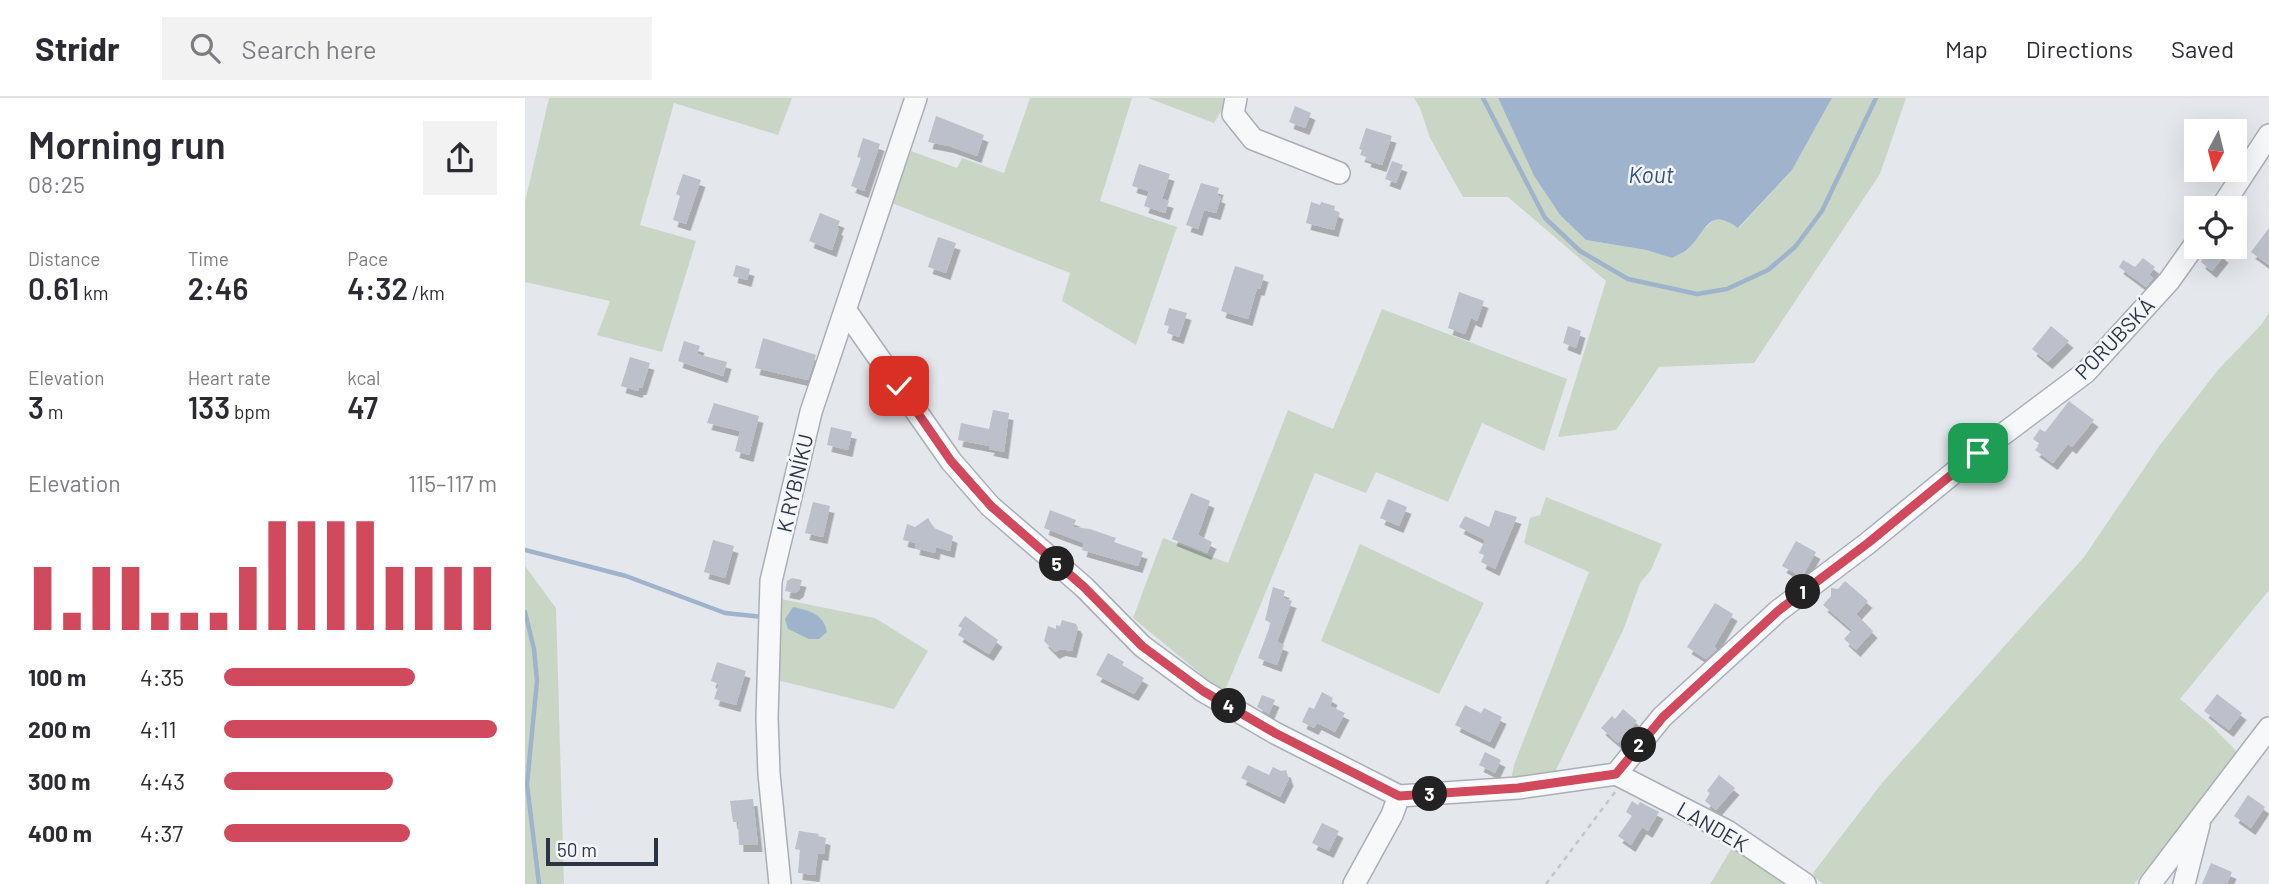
<!DOCTYPE html>
<meta charset="utf-8">
<style>
:root{--surface:#fff;--page:#f2f2f3;--text:#2b2b33;--muted:#7c7c81;--line:#e1e1e2;--accent:#d1495d}
body{margin:0;font-family:Barlow,sans-serif;background:var(--page);color:var(--text);height:100vh;display:flex;flex-direction:column;font-size:26px;white-space:nowrap}
*{box-sizing:border-box;margin:0}
p{font-size:23px;color:var(--muted)}
.icon{flex:none;width:38px;height:38px;fill:none;stroke:currentColor;stroke-width:2;stroke-linecap:round;stroke-linejoin:round}
.map{position:relative;flex:1;overflow:hidden}
.drawer{display:flex;flex-direction:column;background:var(--surface);width:525px}
.drawer>*{flex:none}
.needle{width:46px;rotate:187deg}
.tools{position:absolute;left:1659px;top:21px;display:grid;gap:14px}
.tools a{display:grid;place-items:center;width:63px;height:63px;border-radius:0px;background:var(--surface);box-shadow:0 7px 28px #0002;font-size:35px}
.scale{position:absolute;left:21px;bottom:18px;width:112px;box-sizing:border-box;padding-left:7px;border:4px solid #2b3445;border-top:0;font-size:19px;line-height:24px;white-space:nowrap;color:#2b3445;-webkit-text-stroke:5px #f4f6f9;paint-order:stroke}
.pin{position:absolute;display:grid;place-items:center;width:60px;height:60px;color:#fff;margin:-30px;border-radius:14px;box-shadow:0 4px 10px #0006}
.km{position:absolute;width:35px;height:35px;margin:-18px;border-radius:50%;background:#222;color:#fff;font-size:19px;line-height:35px;text-align:center}
.round{display:grid;place-items:center;flex:none;width:74px;height:74px;border-radius:0px;background:var(--page)}
.summary{display:flex;align-items:center;justify-content:space-between;height:119px;padding:0 28px}
h1{font-size:38px;font-weight:600;line-height:52px}
.metrics{display:grid;grid-template-columns:repeat(3,1fr);gap:10px;height:119px;padding:7px 28px}
.metrics div{display:grid;align-content:center}
.metrics b{font-size:30px;font-weight:600}
.metrics small{font-size:19px;font-weight:400}
.metrics p{font-size:19px}
.chart{height:196px;padding:14px 28px}
.chart p{display:flex;justify-content:space-between}
.chart svg{width:100%;height:126px;margin-top:7px;stroke:var(--accent);stroke-width:6}
ul{padding:0 28px;list-style:none;font-size:23px}
li{display:grid;grid-template-columns:112px 84px 1fr;align-items:center;height:52px}
li i{height:18px;border-radius:9px;background:var(--accent)}
header{display:flex;align-items:center;gap:42px;box-sizing:border-box;height:98px;padding:0 35px;background:var(--surface);border-bottom:2px solid var(--line)}
header strong{font-size:33px}
nav{display:flex;gap:38px;margin-inline-start:auto;font-size:24px}
.search{width:490px;height:63px;background:var(--page);display:flex;align-items:center;gap:18px;box-sizing:border-box;padding:0 24px;border-radius:0px;color:var(--muted);font-size:26px}
main{display:flex;flex:1;min-height:0}
.map>svg:first-child{display:block}
</style>
<header>
<strong>Stridr</strong>
<div class="search"><svg class="icon" aria-label="search" viewBox="0 0 24 24"><circle cx="10" cy="10" r="6"/><path d="M15 15l6 6"/></svg>Search here</div>
<nav><a>Map</a><a>Directions</a><a>Saved</a></nav>
</header>
<main>
<section class="drawer">
<div class="summary"><div><h1>Morning run</h1><p>08:25</p></div><a class="round"><svg class="icon" aria-label="share" viewBox="0 0 24 24"><path d="M12 15V3M7 8l5-5 5 5M5 13v7h14v-7"/></svg></a></div>
<div class="metrics">
<div><p>Distance</p><b>0.61<small> km</small></b></div>
<div><p>Time</p><b>2:46</b></div>
<div><p>Pace</p><b>4:32<small> /km</small></b></div>
</div>
<div class="metrics">
<div><p>Elevation</p><b>3<small> m</small></b></div>
<div><p>Heart rate</p><b>133<small> bpm</small></b></div>
<div><p>kcal</p><b>47</b></div>
</div>
<div class="chart"><p><span>Elevation</span>115–117 m</p>
<svg viewBox="0 0 160 44" preserveAspectRatio="none"><path d="M5 44V22M15 44V38M25 44V22M35 44V22M45 44V38M55 44V38M65 44V38M75 44V22M85 44V6M95 44V6M105 44V6M115 44V6M125 44V22M135 44V22M145 44V22M155 44V22"/></svg>
</div>
<ul>
<li><b>100 m</b>4:35<i style="width:70%"></i></li>
<li><b>200 m</b>4:11<i style="width:100%"></i></li>
<li><b>300 m</b>4:43<i style="width:62%"></i></li>
<li><b>400 m</b>4:37<i style="width:68%"></i></li>
</ul>
</section>
<div class="map">
<svg width="1744" height="786" viewBox="0 0 1744 786">
<defs>
<filter id="shadow"><feDropShadow dx="4.5" dy="7" stdDeviation="0" flood-color="#0004"/></filter>
</defs>
<rect width="100%" height="100%" fill="#e4e7ec"/>
<g fill="#c9d6c5">
<path d="M24,0H267L253,37L149,5L115,127L171,143L137,254L72,237L85,203L0,184V104Z"/>
<path d="M505,0H607L575,103L652,129L611,247L537,203L545,175L367,105L386,53L432,70L437,60L479,75Z"/>
<path d="M623,0H704L689,25Z"/>
<path d="M889,0H973L1009,78L1035,117L1061,142L1121,152L1147,160L1162,153L1177,133L1189,122L1201,121L1214,130L1267,72L1307,0H1381L1355,76L1229,265L1134,269L1091,332L1033,339L1081,183L983,99H938L905,40L895,10Z"/>
<path d="M857,211L1042,281L1019,353L957,325L923,404L851,374L841,395L790,375L699,595L608,520L638,440L703,465L763,312L808,331Z"/>
<path d="M1744,215V492L1655,601L1686,627L1712,654L1687,689L1609,786H1299L1291,781L1288,775L1357,685L1559,459L1635,347L1692,273L1736,227Z"/>
<path d="M1021,399L1137,446L1126,472L1115,485L1099,530L1031,672L1027,676L988,680L987,677L989,667L1064,474L999,445L1005,420L1015,417Z"/>
<path d="M835,446L959,505L914,596L796,543Z"/>
<path d="M0,468L31,510L39,786H0Z"/>
<path d="M256,501L350,520L403,553L369,611L252,582Z"/>
<path d="M1207,750L1256,784L1258,781L1270,786H1185Z"/>
</g>
<g fill="#9fb4cc">
<path d="M973,0H1307L1267,72L1213,130C1182,108 1182,134 1162,152C1159,155 1152,157 1147,160L1121,152L1061,142L1035,117L1009,78Z"/>
<path d="M268,509C283,512 299,516 302,534L294,541H284L263,531L260,521Z"/>
</g>
<g fill="none" stroke-linecap="round" stroke-linejoin="round">
<g stroke="#9fb4cc" stroke-width="4.5">
<path d="M958,0L1020,120L1055,153L1103,181L1172,196L1202,191L1243,172L1270,149L1297,113L1351,0"/>
<path d="M0,452L101,478L200,515L238,519"/>
<path d="M0,514L9,551L12,583L2,686L14,786"/>
</g>
</g>
<g fill="#bbc0ca" filter="url(#shadow)">
<path d="M770,8L786,15L780,30L764,24Z"/>
<path d="M411,18L459,37L452,58L424,48L403,44Z"/>
<path d="M841,30L867,38L857,67L841,62L842,59L835,57L837,52L834,51Z"/>
<path d="M338,40L355,46L339,93L326,88L336,60L332,59Z"/>
<path d="M867,63L878,67L871,85L860,81Z"/>
<path d="M614,66L645,76L637,101L644,103L640,115L619,108L624,93L607,88Z"/>
<path d="M158,76L176,82L161,126L148,122L155,98L151,96Z"/>
<path d="M676,85L694,90L692,97L696,99L691,115L679,112L673,131L661,127Z"/>
<path d="M786,104L795,107L796,104L810,108L809,112L814,114L809,132L781,125Z"/>
<path d="M295,115L315,123L312,130L314,131L307,152L284,143Z"/>
<path d="M1744,130V167L1726,154Z"/>
<path d="M413,139L431,145L421,175L403,169Z"/>
<path d="M1683,149H1689L1699,158L1687,173L1676,164Z"/>
<path d="M1618,160L1630,169L1624,177L1628,180L1621,189L1594,169L1598,162L1610,169Z"/>
<path d="M211,167L225,171L222,182L208,178Z"/>
<path d="M710,168L739,177L735,191L732,190L723,221L696,213Z"/>
<path d="M934,194L959,203L952,223L946,220L940,236L923,230Z"/>
<path d="M644,210L662,215L654,239L642,235L644,228L639,227Z"/>
<path d="M1043,228L1056,233L1051,250L1038,245Z"/>
<path d="M1526,228L1544,243L1523,264L1507,251Z"/>
<path d="M238,240L291,257L283,282L230,270Z"/>
<path d="M159,243L175,248L172,256L202,264L198,278L153,263Z"/>
<path d="M105,259L125,265L117,290H114L113,293L96,288Z"/>
<path d="M1544,303L1569,322L1547,349L1543,346L1528,365L1510,352L1515,346L1508,341L1515,331L1520,334Z"/>
<path d="M189,305L234,318L224,357L210,353L215,333L182,325Z"/>
<path d="M468,312L484,315L479,354L464,351L465,348L433,342L436,325L464,331Z"/>
<path d="M306,329L327,334L323,352L302,347Z"/>
<path d="M666,395L685,403L673,437L687,444L682,455L647,441Z"/>
<path d="M863,401L882,409L874,428L855,420Z"/>
<path d="M288,404L305,408L298,439L280,435Z"/>
<path d="M525,412L551,422L548,429L565,431L591,440L589,444L618,454L613,468L557,452L559,445L519,430Z"/>
<path d="M970,412L992,419L970,471L956,464L959,457L954,455L960,442L934,429L940,418L964,429Z"/>
<path d="M403,420L409,430L428,438L425,453L411,449L410,455L390,450L391,445L378,442L382,426L390,429Z"/>
<path d="M188,442L209,448L200,480L179,474Z"/>
<path d="M1271,443L1291,454L1277,479L1257,468Z"/>
<path d="M267,480L277,482L274,492L270,495L260,493L262,483Z"/>
<path d="M1320,483L1343,503L1331,516L1348,533L1331,552L1319,541L1327,532L1298,507L1306,498V490L1313,491Z"/>
<path d="M748,489L760,493L758,500L767,503L752,544L759,547L752,567L733,560L746,525L740,522Z"/>
<path d="M1190,505L1208,516L1189,549L1192,551L1181,561L1162,549Z"/>
<path d="M440,518L473,542L464,556L433,537L437,530L433,528Z"/>
<path d="M537,522L551,526L553,530L547,553L536,551L530,554L519,543L523,528L531,531V527L535,528Z"/>
<path d="M583,555L599,564L597,567L619,580L609,596L571,577Z"/>
<path d="M192,564L221,573L211,607L189,601L194,586L186,583Z"/>
<path d="M797,594L808,600L805,608L820,615L810,634L792,625L789,630L777,624L784,609L789,611Z"/>
<path d="M1692,596L1717,615L1704,632L1679,613Z"/>
<path d="M737,597L750,602L744,616L732,609Z"/>
<path d="M940,607L956,615L959,610L977,619L965,644L930,627Z"/>
<path d="M1098,611L1112,623L1093,645L1076,630L1087,618L1090,621Z"/>
<path d="M960,654L976,662L970,675L954,667Z"/>
<path d="M723,667L744,677L748,669L756,673L761,672L764,681L755,699L716,680Z"/>
<path d="M1194,677L1210,690L1191,712L1180,703L1185,695L1182,693Z"/>
<path d="M1723,697L1740,709L1726,730L1709,718Z"/>
<path d="M228,701L233,747H214L213,724H208L205,703Z"/>
<path d="M1107,703L1113,707L1115,704L1134,714L1123,733L1117,729L1106,747L1093,738L1107,718L1101,714Z"/>
<path d="M797,725L814,733L804,753L787,745Z"/>
<path d="M274,733L294,736L293,738L301,740L299,756L293,755L290,777L273,775L275,752L270,751Z"/>
<path d="M1686,765L1707,774L1702,786H1677Z"/>
</g>
<g fill="none" stroke-linecap="round" stroke-linejoin="round">
<defs>
<g id="minor">
<path d="M711,0L708,16L728,41L814,75"/>
<path d="M1696,110L1744,37"/>
<path d="M321,213L426,363L465,408L559,489L617,548L678,593L750,635L874,698"/>
<path d="M1091,676L1202,733L1280,786"/>
<path d="M874,698L993,690L1091,676L1137,619L1253,513L1343,445L1453,355L1561,274L1644,183L1671,145"/>
<path d="M255,786L244,676L242,620L246,483L286,314L391,0"/>
<path d="M829,786L867,717L874,698"/>
<path d="M1625,786L1744,630"/>
<path d="M1659,786L1674,727"/>
</g>
</defs>
<use href="#minor" stroke="#a9aeb7" stroke-width="24"/>
<path stroke="#c2c5cb" stroke-width="2.5" stroke-dasharray="5 5" stroke-linecap="butt" d="M1021,786L1090,694"/>
<use href="#minor" stroke="#f7f8fa" stroke-width="21"/>
</g>
<g fill="none" stroke-linecap="round" stroke-linejoin="round">
<defs>
<path id="route" d="M374,288L426,363L466,408L559,489L617,548L678,593L750,635L874,698L993,690L1091,676L1138,619L1253,513L1343,445L1453,355"/>
</defs>
<use href="#route" stroke="#fff" stroke-width="14"/>
<use href="#route" stroke="#d1495d" stroke-width="9"/>
</g>
<g text-anchor="middle" dominant-baseline="central" stroke-width="5" stroke-linejoin="round" paint-order="stroke">
<g font-size="21" fill="#2b3445" stroke="#f4f6f9">
<text transform="translate(1589 240) rotate(-46)">PORUBSKÁ</text>
<text transform="translate(269 385) rotate(-77)">K RYBNÍKU</text>
<text transform="translate(1188 728) rotate(30)">LANDEK</text>
</g>
<g font-size="23" font-style="italic" fill="#34537a" stroke="#f4f6f9">
<text x="1126" y="76">Kout</text>
</g>
</g>
</svg>
<div class="tools">
<a><svg class="needle" viewBox="-14 -14 28 28"><path d="M0-13l5 13h-10z" fill="#e53935"/><path d="M0 13l5-13h-10z" fill="#7c7c81"/></svg></a>
<a><svg class="icon" aria-label="locate" viewBox="0 0 24 24"><circle cx="12" cy="12" r="6"/><path d="M12 2v4M12 18v4M2 12h4M18 12h4"/></svg></a>
</div>
<div class="scale">50 m</div>
<div class="pin" style="left:1453px;top:355px;background:#1e9e55"><svg class="icon" aria-label="arrive" viewBox="0 0 24 24"><path d="M6 21V4h12l-3 4 3 4H6"/></svg></div>
<div class="pin" style="left:374px;top:288px;background:#d93025"><svg class="icon" aria-label="check" viewBox="0 0 24 24"><path d="M5 12l5 5 9-10"/></svg></div>
<b class="km" style="left:1278px;top:494px">1</b>
<b class="km" style="left:1114px;top:647px">2</b>
<b class="km" style="left:905px;top:696px">3</b>
<b class="km" style="left:704px;top:608px">4</b>
<b class="km" style="left:532px;top:466px">5</b>
</div>
</main>
